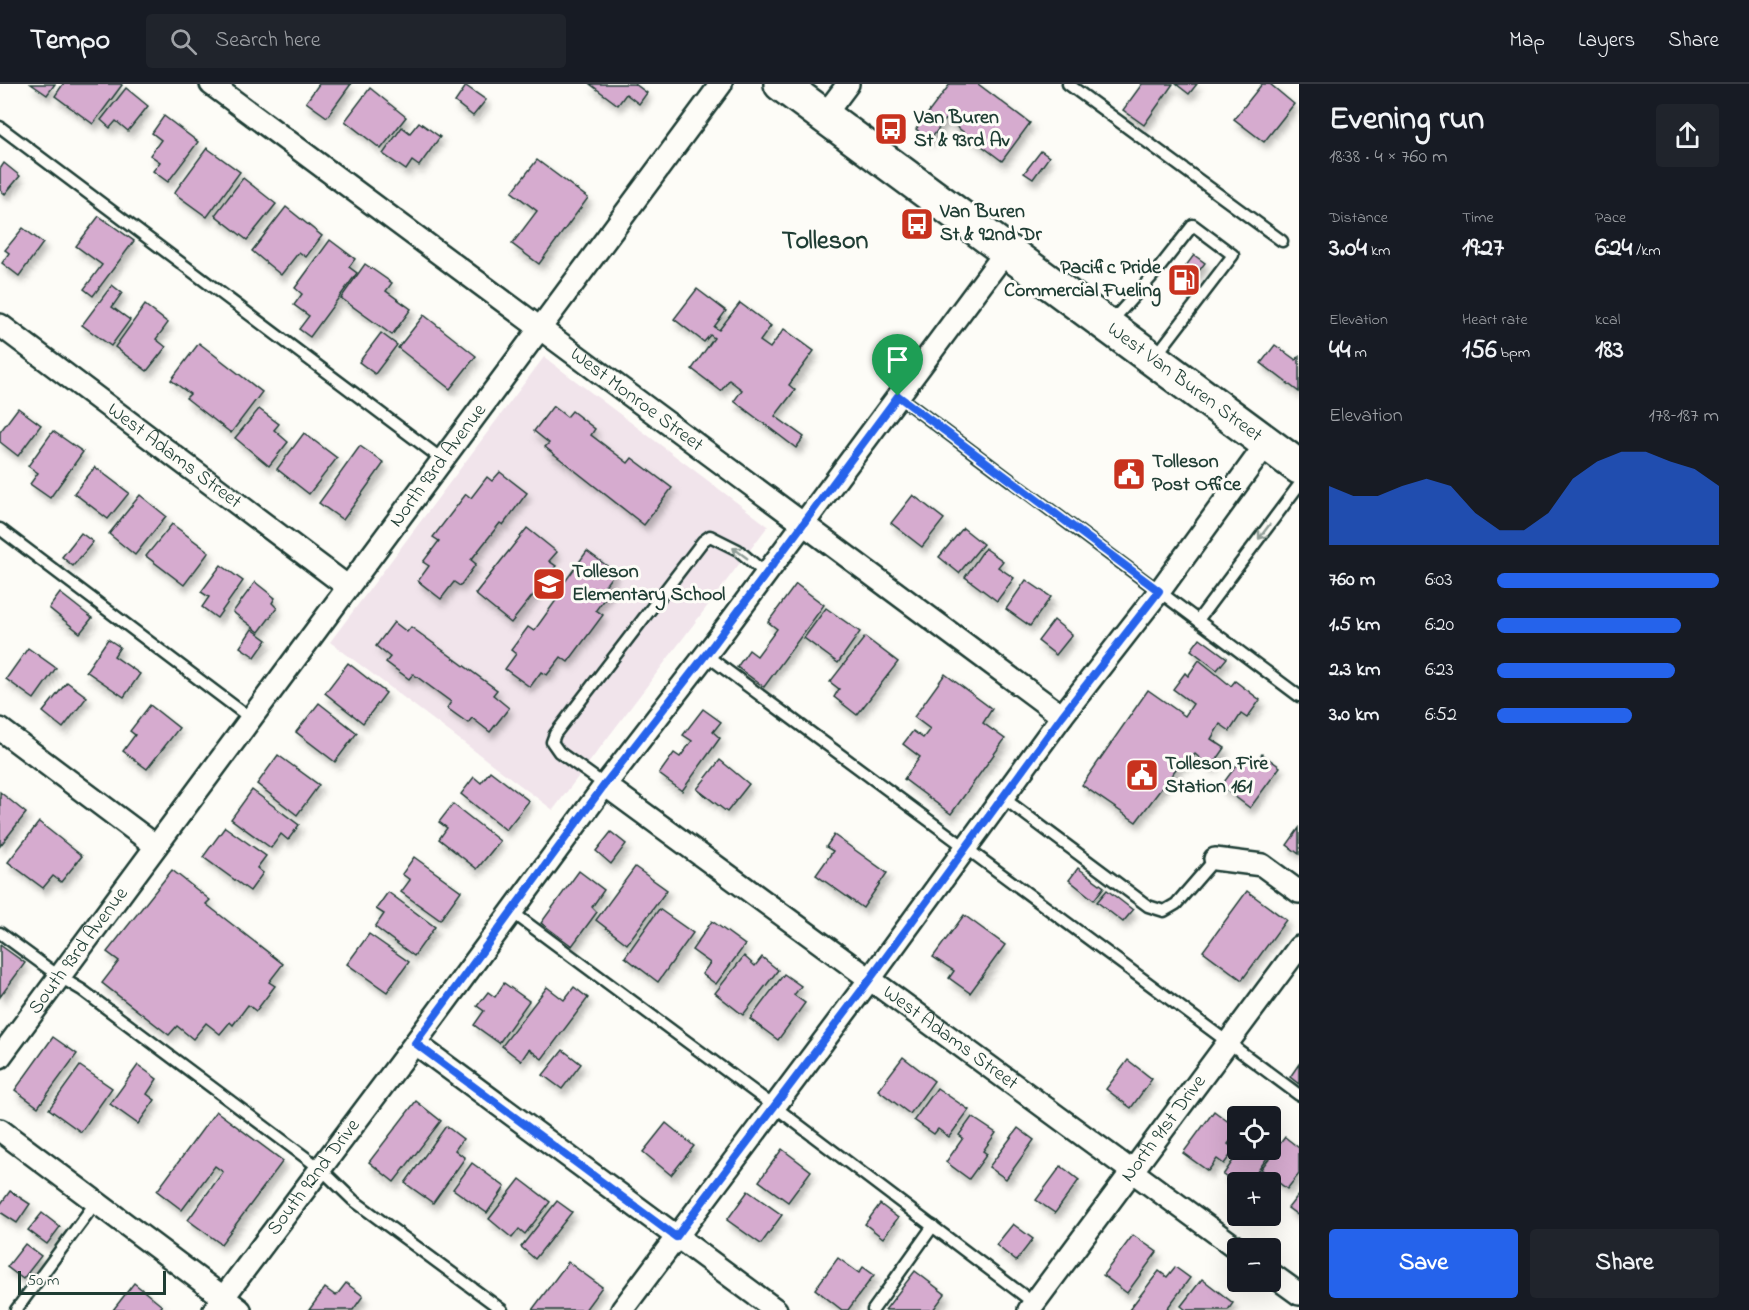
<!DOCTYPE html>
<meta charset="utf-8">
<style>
:root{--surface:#171b24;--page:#20242c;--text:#f1f3f6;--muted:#9ea1a6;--line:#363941;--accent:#2563eb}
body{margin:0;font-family:"Indie Flower",sans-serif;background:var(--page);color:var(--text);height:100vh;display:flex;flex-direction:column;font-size:22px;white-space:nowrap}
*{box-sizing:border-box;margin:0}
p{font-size:20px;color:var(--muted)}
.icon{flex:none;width:33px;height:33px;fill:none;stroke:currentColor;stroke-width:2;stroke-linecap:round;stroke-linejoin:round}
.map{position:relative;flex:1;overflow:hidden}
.sheet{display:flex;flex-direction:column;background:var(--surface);width:450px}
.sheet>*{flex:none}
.controls{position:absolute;left:1227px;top:1022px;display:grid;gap:12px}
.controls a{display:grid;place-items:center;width:54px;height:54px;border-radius:6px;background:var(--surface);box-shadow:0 6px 24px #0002;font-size:30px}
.scale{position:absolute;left:18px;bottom:15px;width:148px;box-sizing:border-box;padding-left:6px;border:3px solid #1f3d34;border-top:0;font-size:16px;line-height:21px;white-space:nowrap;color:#1f3d34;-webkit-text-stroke:4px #fdfcf7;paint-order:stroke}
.pin{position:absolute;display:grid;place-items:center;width:51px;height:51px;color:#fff;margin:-62px -26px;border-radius:50% 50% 50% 0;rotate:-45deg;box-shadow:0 0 6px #0007}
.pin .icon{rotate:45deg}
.round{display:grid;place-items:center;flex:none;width:63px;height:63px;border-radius:6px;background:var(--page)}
.head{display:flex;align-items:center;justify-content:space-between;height:102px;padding:0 30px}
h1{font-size:33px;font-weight:700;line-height:45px}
.stats{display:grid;grid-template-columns:repeat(3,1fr);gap:9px;height:102px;padding:6px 30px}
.stats div{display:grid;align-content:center}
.stats b{font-size:26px;font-weight:700}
.stats small{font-size:16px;font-weight:400}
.stats p{font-size:16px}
.chart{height:168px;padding:12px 30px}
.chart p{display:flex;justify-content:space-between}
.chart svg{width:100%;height:108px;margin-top:6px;fill:var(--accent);opacity:.7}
.action{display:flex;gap:12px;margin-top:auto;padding:12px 30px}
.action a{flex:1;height:69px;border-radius:6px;background:var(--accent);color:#fff;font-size:24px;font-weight:700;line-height:69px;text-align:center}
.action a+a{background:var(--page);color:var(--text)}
ul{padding:0 30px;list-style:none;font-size:20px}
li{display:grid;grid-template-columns:96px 72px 1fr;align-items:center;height:45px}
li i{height:15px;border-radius:8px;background:var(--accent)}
header{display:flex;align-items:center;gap:36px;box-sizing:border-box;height:84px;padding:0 30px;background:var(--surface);border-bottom:2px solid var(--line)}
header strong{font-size:28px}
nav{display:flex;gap:33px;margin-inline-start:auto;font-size:21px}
.search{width:420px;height:54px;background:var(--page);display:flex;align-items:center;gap:15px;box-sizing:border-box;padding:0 21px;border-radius:6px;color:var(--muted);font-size:22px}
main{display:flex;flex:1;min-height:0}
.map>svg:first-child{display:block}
</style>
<header>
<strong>Tempo</strong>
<div class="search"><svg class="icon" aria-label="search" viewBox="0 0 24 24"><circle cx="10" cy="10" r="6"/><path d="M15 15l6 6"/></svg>Search here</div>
<nav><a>Map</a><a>Layers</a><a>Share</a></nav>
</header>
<main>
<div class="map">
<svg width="1299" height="1226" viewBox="0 0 1299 1226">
<defs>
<filter id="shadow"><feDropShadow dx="3.5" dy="6" stdDeviation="3" flood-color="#0004"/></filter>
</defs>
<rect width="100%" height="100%" fill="#fdfcf7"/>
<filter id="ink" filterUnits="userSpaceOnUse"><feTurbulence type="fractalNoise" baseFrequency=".0167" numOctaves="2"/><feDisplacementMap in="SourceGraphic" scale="12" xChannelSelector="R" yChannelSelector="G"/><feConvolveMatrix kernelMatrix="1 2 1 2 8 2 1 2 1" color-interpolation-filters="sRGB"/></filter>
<g filter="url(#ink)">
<path fill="#f1e4eb" d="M544,273L768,442L553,726L330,558Z"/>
<g fill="#d6abcf" stroke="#1f3d34" stroke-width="1.5" filter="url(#shadow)">
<path d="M31,0H55L47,11Z"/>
<path d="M63,0H121L122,1L93,40L55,12Z"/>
<path d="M319,0H351L327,33L306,18Z"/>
<path d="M590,0H635L647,9L639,20L626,10L618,21Z"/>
<path d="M950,0H978L1030,39L1002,77L946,35L930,56L916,45Z"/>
<path d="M1142,0H1173L1144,41L1123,26Z"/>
<path d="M1176,0H1197L1189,10Z"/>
<path d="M1262,0H1270L1294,20L1264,58L1234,35Z"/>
<path d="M466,2L486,16L473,32L455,18Z"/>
<path d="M126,4L148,22L128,47L116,37L110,44L101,36Z"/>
<path d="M370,4L406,33L381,65L345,37Z"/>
<path d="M164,32L198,58L168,98L153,87L160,78L150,71L161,56L152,49Z"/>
<path d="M419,38L440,53L419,82L412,77L406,86L383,70L402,43L410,49Z"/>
<path d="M207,64L240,88L207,133L174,109Z"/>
<path d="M1041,67L1049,73L1033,95L1024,89Z"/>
<path d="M537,76L588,114L539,180L512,160L537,127L512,108Z"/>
<path d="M4,79L20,92L5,110L0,106V85Z"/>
<path d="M243,94L276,120L247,156L215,131Z"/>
<path d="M286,123L322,152L306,173L299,168L281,191L252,167Z"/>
<path d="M99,132L134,157L93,212L84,205L102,181L76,162Z"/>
<path d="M23,144L43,159L19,192L2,179L9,169L5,166Z"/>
<path d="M330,156L355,175L349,183L357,189L310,253L299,245L309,232L294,221L302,210L295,204Z"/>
<path d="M1194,171L1205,179L1184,207L1173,199Z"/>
<path d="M365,180L392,199L386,207L411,225L392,251L341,214Z"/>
<path d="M112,201L122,209L112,223L130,236L111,262L82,241Z"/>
<path d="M697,205L726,227L714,243L719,246L740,219L771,242L760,257L770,264L784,245L814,267L789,301L795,306L775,332L804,353L796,364L734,317L742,306L729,296L721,307L692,285L714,254L710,251L704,258L674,235Z"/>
<path d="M145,221L168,239L156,255L166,263L147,287L115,263Z"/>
<path d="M424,231L476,272L450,305L398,264Z"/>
<path d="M381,249L397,261L375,290L359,278Z"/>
<path d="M199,259L262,308L231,349L186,314L190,310L171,296Z"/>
<path d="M1275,261L1296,276L1299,272V308L1261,279Z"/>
<path d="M553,322L567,333L572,327L595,345L591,351L628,379L632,374L672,404L644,441L545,363L549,359L534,347Z"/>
<path d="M18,324L41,341L18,372L0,358V348Z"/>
<path d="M259,325L279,340L274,346L288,358L269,382L235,354Z"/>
<path d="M53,347L83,368L50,414L30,400L38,389L28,382Z"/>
<path d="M304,349L337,374L309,410L277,385Z"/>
<path d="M360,362L384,379L343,436L319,419Z"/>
<path d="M95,383L129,409L108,435L74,409Z"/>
<path d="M500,388L527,409L503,441L500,439L471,476L476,480L460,502L454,498L441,515L418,497L429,482L423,478L439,457L433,453L466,410L471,414L487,393L492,397Z"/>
<path d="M140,411L166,432L135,471L109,450Z"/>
<path d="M913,411L944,435L922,463L891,439Z"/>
<path d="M172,440L209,468L184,501L146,472Z"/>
<path d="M527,444L557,468L549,477L556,482L511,539L475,510Z"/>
<path d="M963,444L983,460L959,489L939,473Z"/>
<path d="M81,449L93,458L73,482L62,473Z"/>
<path d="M985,464L1003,477L998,483L1014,494L997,517L965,493Z"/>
<path d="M587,467L615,488L604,503L610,507L596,526L603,531L568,578L561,573L547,591L541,588L530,603L505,585L516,570L511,566L528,543L534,547L562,508L559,506Z"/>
<path d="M221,481L243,497L217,534L202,523L209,513L201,508Z"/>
<path d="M1026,496L1051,513L1030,542L1006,525Z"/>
<path d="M255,498L275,514L272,519L277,524L259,548L233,528Z"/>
<path d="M796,500L824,521L764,603L737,583L749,566L757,572L777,545L768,538Z"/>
<path d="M60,509L92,534L80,549L49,524Z"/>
<path d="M826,524L860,548L838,579L804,554Z"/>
<path d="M1054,536L1072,551L1056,571L1038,557Z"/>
<path d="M394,538L407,548L411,543L497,606L493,611L509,624L490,648L472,634L468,639L447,624L451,618L413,590L409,595L386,578L390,573L376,562Z"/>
<path d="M252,545L267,556L255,573L240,563Z"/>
<path d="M865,553L898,578L857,631L834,613L839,605L830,598Z"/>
<path d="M1200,554L1227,574L1217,586L1191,566Z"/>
<path d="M108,555L120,563L114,572L140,590L124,613L86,587Z"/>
<path d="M28,564L56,584L34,615L6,595Z"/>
<path d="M1199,576L1231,602L1235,597L1260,616L1247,634L1241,630L1230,647L1220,640L1211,655L1225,664L1211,684L1195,670L1185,681L1182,677L1136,738L1082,701L1148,606L1185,632L1193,620L1173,605L1185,589L1188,592Z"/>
<path d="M348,579L386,609L363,639L325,609Z"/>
<path d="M945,590L992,625L983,639L1005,655L951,730L904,695L920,673L903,660L913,647L923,654L930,645L914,633Z"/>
<path d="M67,598L87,613L63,644L43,628Z"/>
<path d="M319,619L357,649L335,678L296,648Z"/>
<path d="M150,621L179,644L147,685L123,667L135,651L130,647Z"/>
<path d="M703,625L721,638L713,648L720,654L682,707L659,690L674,669L680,673L692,657L683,651Z"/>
<path d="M1262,670L1280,683L1250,724L1221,702L1242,674L1253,682Z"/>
<path d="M278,671L319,701L297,731L257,700Z"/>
<path d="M720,676L749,700L727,728L697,705Z"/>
<path d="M490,687L529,717L506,746L461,710L474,693L481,699Z"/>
<path d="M252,706L299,741L288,756L281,750L271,764L231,735Z"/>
<path d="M0,708L26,729L0,762Z"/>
<path d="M453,720L500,757L477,785L439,755L447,744L439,738Z"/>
<path d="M39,738L82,772L61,798L53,792L43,804L8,778Z"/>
<path d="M225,743L266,772L257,784L263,789L250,807L203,773Z"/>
<path d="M1299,744V770L1287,761Z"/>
<path d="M611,748L626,760L611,780L596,767Z"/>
<path d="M834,751L887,789L863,824L816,791L833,767L826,763Z"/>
<path d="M414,773L461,807L440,836L401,808L410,796L402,790Z"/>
<path d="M635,783L667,806L627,860L596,836Z"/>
<path d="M1078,784L1104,803L1094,816L1069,796Z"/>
<path d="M172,786L210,816L206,820L283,880L269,898L275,902L256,927L248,921L233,941L230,938L220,950L206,939L193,955L177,942L169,951L102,899L119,877L107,868Z"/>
<path d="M579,787L604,806L592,823L597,828L572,862L541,839Z"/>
<path d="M1107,806L1133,826L1123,838L1097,818Z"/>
<path d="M1247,807L1286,836L1242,896L1203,867Z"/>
<path d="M388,808L435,843L414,872L375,843L384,830L376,825Z"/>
<path d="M659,825L693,849L658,898L625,873Z"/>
<path d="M964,831L1005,861L970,909L949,894L954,887L933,873Z"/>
<path d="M712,837L745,861L716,900L702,890L710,879L692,866Z"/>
<path d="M369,850L409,878L387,908L347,880Z"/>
<path d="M0,861L25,879L0,913Z"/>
<path d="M744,872L755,882L762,873L778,886L743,931L715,909Z"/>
<path d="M784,890L801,902L794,911L805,919L778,956L750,935Z"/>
<path d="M504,899L529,917L499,959L474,941L484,927L477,922L488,908L495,913Z"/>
<path d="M547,903L564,916L574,903L588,914L542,975L529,965L521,977L502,962Z"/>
<path d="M53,953L77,970L38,1023L15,1006Z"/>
<path d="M563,966L581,980L562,1005L543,991Z"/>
<path d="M903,973L934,997L910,1030L878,1006Z"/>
<path d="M1128,976L1152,995L1131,1024L1106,1005Z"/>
<path d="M1299,980V1000L1290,993Z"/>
<path d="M138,981L157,995L147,1010L155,1016L138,1040L110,1020Z"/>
<path d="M80,982L112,1004L81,1048L49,1025Z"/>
<path d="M937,1004L969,1026L949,1053L938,1045L934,1050L914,1036Z"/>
<path d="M416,1017L441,1037L394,1098L369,1078Z"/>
<path d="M216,1027L283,1077L221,1160L188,1136L223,1088L215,1082L182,1126L157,1107Z"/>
<path d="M1214,1027L1238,1045V1047L1228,1060L1235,1065L1224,1080L1217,1075L1208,1087L1183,1069Z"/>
<path d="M972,1033L996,1049L983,1067L987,1070L969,1095L946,1078L963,1054L959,1051Z"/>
<path d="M666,1039L694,1062L671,1091L643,1068Z"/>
<path d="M446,1042L463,1055L455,1066L465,1074L433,1119L405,1099Z"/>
<path d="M1018,1044L1034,1056L1006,1095L989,1083Z"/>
<path d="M1285,1053L1299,1064V1090L1287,1105L1261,1085Z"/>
<path d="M782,1065L811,1087L788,1118L759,1097Z"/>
<path d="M1241,1065H1254L1267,1074L1250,1098H1238V1101L1223,1091Z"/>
<path d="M472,1079L505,1103L487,1129L453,1105Z"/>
<path d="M1061,1082L1079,1096L1055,1129L1036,1116Z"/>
<path d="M520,1095L550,1118L525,1150L519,1145L512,1154L489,1135Z"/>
<path d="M10,1107L30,1120L17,1139L0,1128V1121Z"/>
<path d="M748,1107L782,1131L761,1160L727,1136Z"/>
<path d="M1299,1110V1132L1288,1124Z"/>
<path d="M557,1117L572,1128L535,1175L521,1163Z"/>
<path d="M880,1120L898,1134L883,1154L865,1140Z"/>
<path d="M42,1129L60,1143L47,1160L28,1146Z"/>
<path d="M1013,1140L1033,1155L1016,1177L996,1161Z"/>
<path d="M1133,1151L1157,1168L1127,1209L1103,1191Z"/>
<path d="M25,1160L41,1172L23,1195L7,1183Z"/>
<path d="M838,1174L859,1189L863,1183L874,1191L848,1226H842L815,1205Z"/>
<path d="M568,1178L602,1203L585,1226H532Z"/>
<path d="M1175,1183L1190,1194L1166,1226H1129L1159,1187L1167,1193Z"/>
<path d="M915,1187L945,1210L933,1226H885Z"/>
<path d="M1202,1195L1233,1219L1228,1226H1186L1181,1222Z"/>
<path d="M134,1199L162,1222L159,1226H113Z"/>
<path d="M346,1199L363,1212L353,1226H309L325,1204L336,1212Z"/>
</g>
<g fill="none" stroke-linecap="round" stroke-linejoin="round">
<defs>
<g id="service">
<path d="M1068,0L1282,157"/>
<path d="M0,43L443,376"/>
<path d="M1110,239L1156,188L1193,141L1233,171L1155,273"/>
<path d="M898,312L1299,612"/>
<path d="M0,445L250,634"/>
<path d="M1198,536L1299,401"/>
<path d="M706,571L1299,1011"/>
<path d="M605,701L559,668L552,658L555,650L703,457L710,452L738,466L766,490"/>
<path d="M1002,713L1148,822L1164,827L1176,820L1215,775"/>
<path d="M512,828L775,1023L1035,1220"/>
<path d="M0,849L60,893L82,906L321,1085L353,1116L502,1226"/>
<path d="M16,1226L96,1118"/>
<path d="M873,1226L933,1142"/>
</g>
<g id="minor">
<path id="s1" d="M211,0L1062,632"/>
<path d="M824,32L848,0"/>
<path id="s2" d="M0,241L348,503"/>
<path d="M0,645L156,762"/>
<path id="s3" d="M605,701L1238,1165"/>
<path d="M1215,775L1262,781L1299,808"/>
<path d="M415,959L776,1226"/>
<path id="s4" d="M0,973L721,0"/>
<path d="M0,1046L240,1226"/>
<path d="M1270,1189L1299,1210"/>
<path id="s5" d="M214,1226L415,959L605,701L714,560L1007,166"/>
<path d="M622,1226L870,895L1062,632L1161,505L1267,359"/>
<path id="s6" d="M1029,1226L1299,863"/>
</g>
<g id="primary">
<path id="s7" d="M781,0L1299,383"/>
</g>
</defs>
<use href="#service" stroke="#1f3d34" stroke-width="15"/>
<use href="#minor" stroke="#1f3d34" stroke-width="26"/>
<use href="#primary" stroke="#1f3d34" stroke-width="38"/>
<use href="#service" stroke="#fdfcf7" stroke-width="10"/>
<use href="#minor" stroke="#fdfcf7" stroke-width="21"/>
<use href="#primary" stroke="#fdfcf7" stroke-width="33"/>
</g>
<defs><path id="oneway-shaft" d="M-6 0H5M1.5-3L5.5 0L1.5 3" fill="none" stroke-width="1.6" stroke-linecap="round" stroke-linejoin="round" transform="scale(1.5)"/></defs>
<g stroke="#8e9c96">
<use href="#oneway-shaft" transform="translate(1264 448) rotate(127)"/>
<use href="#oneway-shaft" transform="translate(740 469) rotate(-144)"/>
</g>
</g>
<g fill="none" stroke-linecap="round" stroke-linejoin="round" filter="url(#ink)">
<defs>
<path id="route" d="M898,312L1159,507L1062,632L870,895L676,1153L415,959L605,700L714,560Z"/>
</defs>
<use href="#route" stroke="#fff" stroke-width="12"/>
<use href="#route" stroke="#2563eb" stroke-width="8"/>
</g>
<defs>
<symbol id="bus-square" viewBox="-11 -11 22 22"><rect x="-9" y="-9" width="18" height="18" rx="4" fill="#c8321e" stroke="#fdfcf7"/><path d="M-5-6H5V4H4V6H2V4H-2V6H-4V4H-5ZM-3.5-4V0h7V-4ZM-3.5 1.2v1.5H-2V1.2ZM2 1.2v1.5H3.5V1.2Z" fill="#fff"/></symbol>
<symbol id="fuel-square" viewBox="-11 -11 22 22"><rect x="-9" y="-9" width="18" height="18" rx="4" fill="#c8321e" stroke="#fdfcf7"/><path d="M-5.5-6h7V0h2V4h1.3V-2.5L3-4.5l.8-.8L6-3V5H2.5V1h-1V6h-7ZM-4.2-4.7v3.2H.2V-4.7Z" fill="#fff"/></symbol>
<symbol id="civic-square" viewBox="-11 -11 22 22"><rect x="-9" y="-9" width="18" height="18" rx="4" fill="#c8321e" stroke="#fdfcf7"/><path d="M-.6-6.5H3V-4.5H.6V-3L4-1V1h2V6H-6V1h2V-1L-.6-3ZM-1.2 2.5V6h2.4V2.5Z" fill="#fff"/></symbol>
<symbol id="school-square" viewBox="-11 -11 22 22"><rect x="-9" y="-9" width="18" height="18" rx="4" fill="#c8321e" stroke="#fdfcf7"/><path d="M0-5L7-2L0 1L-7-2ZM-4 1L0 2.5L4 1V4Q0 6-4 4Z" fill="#fff"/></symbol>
</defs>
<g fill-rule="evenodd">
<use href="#bus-square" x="872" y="26" width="38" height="38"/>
<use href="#bus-square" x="898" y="121" width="38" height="38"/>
<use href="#fuel-square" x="1165" y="177" width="38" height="38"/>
<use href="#civic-square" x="1110" y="371" width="38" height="38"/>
<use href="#school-square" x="530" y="481" width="38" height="38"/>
<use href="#civic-square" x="1123" y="672" width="38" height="38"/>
</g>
<g text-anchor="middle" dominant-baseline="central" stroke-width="6" stroke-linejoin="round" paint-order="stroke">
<g font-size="20" font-weight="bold" fill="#1f3d34" stroke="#fdfcf7" text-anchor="start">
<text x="914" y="34">Van Buren<tspan x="914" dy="23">St &amp; 93rd Av</tspan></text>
<text x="940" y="128">Van Buren<tspan x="940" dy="23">St &amp; 92nd Dr</tspan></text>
<text x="1161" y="184" text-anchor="end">Pacific Pride<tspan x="1161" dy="23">Commercial Fueling</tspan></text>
<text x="1152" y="378">Tolleson<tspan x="1152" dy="23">Post Office</tspan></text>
<text x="572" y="488">Tolleson<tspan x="572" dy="23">Elementary School</tspan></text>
<text x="1165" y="680">Tolleson Fire<tspan x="1165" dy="23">Station 161</tspan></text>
</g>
<g font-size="20" fill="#1f3d34" stroke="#fdfcf7">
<text stroke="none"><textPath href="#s7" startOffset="502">West Van Buren Street</textPath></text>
<text stroke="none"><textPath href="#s1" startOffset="530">West Monroe Street</textPath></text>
<text stroke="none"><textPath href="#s2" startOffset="218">West Adams Street</textPath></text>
<text stroke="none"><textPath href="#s4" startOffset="736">North 93rd Avenue</textPath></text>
<text stroke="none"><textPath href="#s4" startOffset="132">South 93rd Avenue</textPath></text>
<text stroke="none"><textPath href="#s3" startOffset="428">West Adams Street</textPath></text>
<text stroke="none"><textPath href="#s6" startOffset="226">North 91st Drive</textPath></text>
<text stroke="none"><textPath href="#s5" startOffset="166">South 92nd Drive</textPath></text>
</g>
<g font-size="26" font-weight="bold" fill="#1f3d34" stroke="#fdfcf7">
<text x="825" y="158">Tolleson</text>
</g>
</g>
</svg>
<div class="controls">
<a><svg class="icon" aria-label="locate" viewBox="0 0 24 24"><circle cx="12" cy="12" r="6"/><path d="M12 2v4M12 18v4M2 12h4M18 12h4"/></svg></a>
<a>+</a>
<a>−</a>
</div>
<div class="scale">50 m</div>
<div class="pin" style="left:898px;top:312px;background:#1e9e55"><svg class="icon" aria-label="arrive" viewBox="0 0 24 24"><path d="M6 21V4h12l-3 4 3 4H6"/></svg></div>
</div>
<section class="sheet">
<div class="head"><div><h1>Evening run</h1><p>18:38 · 4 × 760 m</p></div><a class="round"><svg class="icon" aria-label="share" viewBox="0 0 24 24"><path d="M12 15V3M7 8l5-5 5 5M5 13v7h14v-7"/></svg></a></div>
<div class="stats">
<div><p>Distance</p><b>3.04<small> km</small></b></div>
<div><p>Time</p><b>19:27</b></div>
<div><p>Pace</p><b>6:24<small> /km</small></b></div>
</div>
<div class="stats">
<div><p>Elevation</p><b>44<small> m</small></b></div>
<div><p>Heart rate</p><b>156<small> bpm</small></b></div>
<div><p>kcal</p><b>183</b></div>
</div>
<div class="chart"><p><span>Elevation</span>178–187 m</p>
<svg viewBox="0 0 160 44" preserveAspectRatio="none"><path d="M0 44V20L10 24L20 24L30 20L40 17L50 20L60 31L70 38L80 38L90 31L100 17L110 10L120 6L130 6L140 10L150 13L160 20V44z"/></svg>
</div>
<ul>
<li><b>760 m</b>6:03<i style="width:100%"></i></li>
<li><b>1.5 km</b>6:20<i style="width:83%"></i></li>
<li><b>2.3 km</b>6:23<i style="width:80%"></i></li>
<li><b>3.0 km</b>6:52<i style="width:61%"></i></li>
</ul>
<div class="action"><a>Save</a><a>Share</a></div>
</section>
</main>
